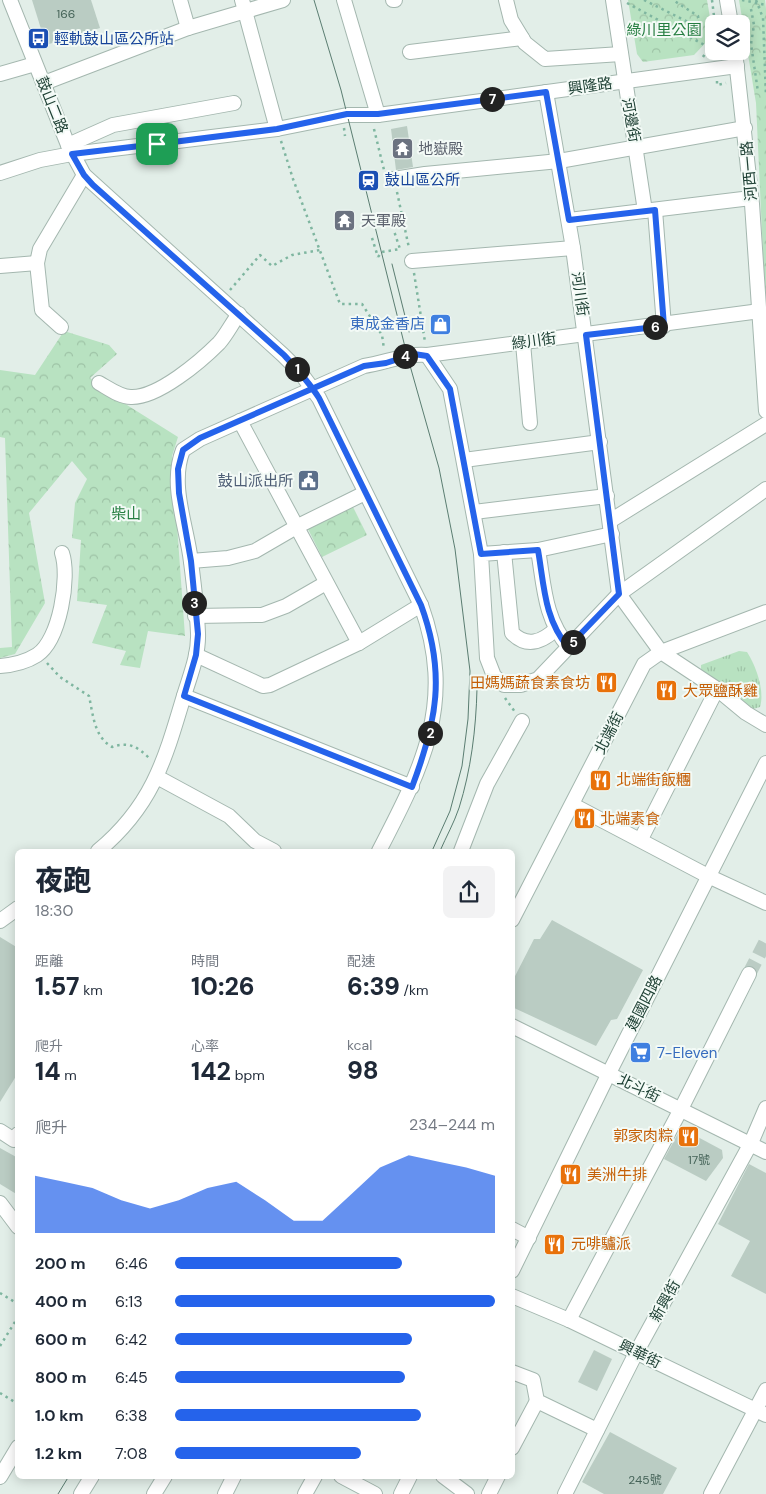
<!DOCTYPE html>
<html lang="zh-TW">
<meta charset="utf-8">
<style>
:root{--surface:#fff;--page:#f2f2f3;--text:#1f2937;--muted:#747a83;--accent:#2563eb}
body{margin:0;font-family:"DM Sans","Noto Sans TC",sans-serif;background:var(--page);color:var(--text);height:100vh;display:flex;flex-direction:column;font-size:19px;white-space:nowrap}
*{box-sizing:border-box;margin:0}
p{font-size:16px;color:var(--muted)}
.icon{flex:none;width:28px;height:28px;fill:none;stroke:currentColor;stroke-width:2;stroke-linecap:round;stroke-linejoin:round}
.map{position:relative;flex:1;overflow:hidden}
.details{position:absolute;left:15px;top:849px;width:500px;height:630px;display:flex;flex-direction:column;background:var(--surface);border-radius:8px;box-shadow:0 2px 12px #0003}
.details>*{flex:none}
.buttons{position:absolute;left:705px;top:15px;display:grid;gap:10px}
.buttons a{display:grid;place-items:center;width:45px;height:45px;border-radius:8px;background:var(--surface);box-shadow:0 2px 12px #0003;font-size:25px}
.pin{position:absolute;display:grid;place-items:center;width:42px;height:42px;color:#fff;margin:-21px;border-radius:10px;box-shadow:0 2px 8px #0006}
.km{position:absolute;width:25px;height:25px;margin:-12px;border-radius:50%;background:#222;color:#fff;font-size:14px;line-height:25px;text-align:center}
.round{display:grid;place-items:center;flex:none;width:52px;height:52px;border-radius:8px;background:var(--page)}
.overview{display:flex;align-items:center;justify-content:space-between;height:85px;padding:0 20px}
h1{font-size:28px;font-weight:800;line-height:38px}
.figures{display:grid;grid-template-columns:repeat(3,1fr);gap:8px;height:85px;padding:5px 20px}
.figures div{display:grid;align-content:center}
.figures b{font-size:25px;font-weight:800}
.figures small{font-size:14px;font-weight:400}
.figures p{font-size:14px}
.chart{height:140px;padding:10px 20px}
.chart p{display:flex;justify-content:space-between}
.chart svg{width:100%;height:90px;margin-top:5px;fill:var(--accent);opacity:.7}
ul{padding:0 20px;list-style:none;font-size:16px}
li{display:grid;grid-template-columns:80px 60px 1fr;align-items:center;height:38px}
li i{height:12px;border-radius:6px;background:var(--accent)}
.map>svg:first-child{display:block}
</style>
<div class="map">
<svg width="766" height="1494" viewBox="0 0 766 1494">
<defs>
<pattern id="grass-tufts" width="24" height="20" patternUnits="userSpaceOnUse" patternTransform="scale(1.25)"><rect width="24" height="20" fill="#b8e2c1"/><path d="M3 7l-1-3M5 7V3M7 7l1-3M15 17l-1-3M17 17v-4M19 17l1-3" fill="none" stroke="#9ec3a6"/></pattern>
<pattern id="forest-crowns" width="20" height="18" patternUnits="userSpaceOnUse" patternTransform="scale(1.25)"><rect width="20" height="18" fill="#b8e2c1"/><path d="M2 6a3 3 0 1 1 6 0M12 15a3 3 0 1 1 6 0" fill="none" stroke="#9ec3a6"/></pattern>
</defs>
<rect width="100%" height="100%" fill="#e2eee8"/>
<path fill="url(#grass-tufts)" d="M739,651L747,652C756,666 765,691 760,707L753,709L701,670V665Z"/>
<g fill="url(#forest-crowns)">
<path d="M628,0H707L713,35L694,55L643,62L637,54Z"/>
<path d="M739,0H765L766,9V319L756,103Z"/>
<path d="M64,331L109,345L117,354L90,378L119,400L178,437L172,456L185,636L148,631L140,668L120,665L126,651L92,643L107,605L77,601L81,540L72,538L75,503L87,479L72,461L29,513L45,603L15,654L0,658V648L12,647L5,438L0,437V370L35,375Z"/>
<path d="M352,505L367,535L322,557L307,527Z"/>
</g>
<g fill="#baccc3">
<path d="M32,0H91L100,28L46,45Z"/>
<path d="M407,126L413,167L396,170L391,129Z"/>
<path d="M552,920L643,970L617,1019L611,1020L596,1046L512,1007V982L534,939H540Z"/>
<path d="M0,937L18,948V1073L0,1102Z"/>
<path d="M681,1128L722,1150L723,1158L706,1181L664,1159Z"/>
<path d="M0,1148L18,1158V1195L0,1184Z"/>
<path d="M749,1164L766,1173V1294L731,1276L750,1241L718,1224Z"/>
<path d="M594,1350L612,1359L597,1391L578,1382Z"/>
<path d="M610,1432L677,1468L663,1494H604L582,1482Z"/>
</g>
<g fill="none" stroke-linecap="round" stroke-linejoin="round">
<path stroke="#bbccc4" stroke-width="14" stroke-dasharray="14 7" stroke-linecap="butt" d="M749,974L766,941"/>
<defs>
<g id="minor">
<path d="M10,0L68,145L84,175L283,355L300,372L319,398L421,605C456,702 423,766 379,851"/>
<path d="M180,0L188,28"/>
<path d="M242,0L277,129"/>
<path d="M344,0L378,115"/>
<path d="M393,0H395"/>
<path d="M506,0L511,20L525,43L545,59L621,54"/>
<path d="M613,0L645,211"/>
<path d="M727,0L731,24"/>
<path d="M735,51L752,204L766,411"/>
<path d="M410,52L522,38"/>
<path d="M0,74L35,64"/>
<path d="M44,83L188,28L283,0"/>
<path d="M546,92L573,248L619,594L661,652L717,689L746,713L766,725"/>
<path d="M68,145L113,125L234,103"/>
<path d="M0,173L40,160L72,154L277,129L347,115H378L737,66"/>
<path d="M394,179L425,174L559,161L745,128"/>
<path d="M655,210L664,326"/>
<path d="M569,220L751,198"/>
<path d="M412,261L573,248"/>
<path d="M0,266L37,263"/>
<path d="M61,327L42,310L37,263L40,249L84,175"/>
<path d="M523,343L530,423"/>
<path d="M427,355L450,389L481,554"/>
<path d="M99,383C108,388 120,397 131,397C158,398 201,361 219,343C227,334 232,323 239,314"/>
<path d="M240,421L359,643"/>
<path d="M464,460L600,442"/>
<path d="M474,512L607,496"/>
<path d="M610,521L766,424"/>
<path d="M612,534L538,550L481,554L487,658L494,676L504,685H521L538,679L619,594L766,489"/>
<path d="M538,550C544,584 544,619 569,647"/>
<path d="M504,552L512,633C527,648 542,642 556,629"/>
<path d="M191,561L228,558L255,551L298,526L365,493"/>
<path d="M195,616L262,615L286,606L326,583"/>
<path d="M196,655L263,686L270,685L359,643L421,605"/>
<path d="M0,666C13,665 26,662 37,655C60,640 70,577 62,553"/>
<path d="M184,696L412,787"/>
<path d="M157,777L229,816L255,841L274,851"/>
<path d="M573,805L708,876L766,903"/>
<path d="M641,839L717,689"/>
<path d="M98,851C151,807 164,763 183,699C189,678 199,656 198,633C197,610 194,585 191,562C187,526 169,485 183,450L200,439L364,366C385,363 406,353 427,355L760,311"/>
<path d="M461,851L487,784L522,721"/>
<path d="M512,920L644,664L661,652L766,612"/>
<path d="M0,921L18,908"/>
<path d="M512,1026L766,1152"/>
<path d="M0,1131L14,1140L18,1134"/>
<path d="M0,1203L18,1227"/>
<path d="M512,1229L529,1238"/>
<path d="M512,1271L609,1073L766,763"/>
<path d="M512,1296L569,1320L766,1415"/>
<path d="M569,1320L681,1109L749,974"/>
<path d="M512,1372L533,1380L537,1401L597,1430"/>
<path d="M512,1448L537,1401"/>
<path d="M341,1476L375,1494"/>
<path d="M443,1476L467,1494"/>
<path d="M0,1477L18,1447"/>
<path d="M81,1494L92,1476"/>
<path d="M154,1494L165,1476"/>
<path d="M225,1494L234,1476"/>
<path d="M305,1494L315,1476"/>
<path d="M401,1494L410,1476"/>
<path d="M489,1494L498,1476"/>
<path d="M565,1494L636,1353L751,1143L766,1108"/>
<path d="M711,1494L766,1390"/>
</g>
</defs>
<use href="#minor" stroke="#a4b7af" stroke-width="16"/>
<g stroke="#7fb6a0" stroke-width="2.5" stroke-dasharray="2.5 4" stroke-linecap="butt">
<path d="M712,0L715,24"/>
<path d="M756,0L763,18L766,96"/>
<path d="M627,3L710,48L714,47"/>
<path d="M751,9L754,25L751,44L758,92"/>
<path d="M703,57L714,39"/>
<path d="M717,81V85L726,83"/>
<path d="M344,128L345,136"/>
<path d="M374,129L384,170"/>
<path d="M281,141L293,179L340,304H362L382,335L384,349"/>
<path d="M397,192L409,248"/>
<path d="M372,238L378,257"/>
<path d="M378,257L382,252L400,249L394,231"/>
<path d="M414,273L425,342"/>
<path d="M230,290L260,255L272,266L292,255L320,250"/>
<path d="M47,663L60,677L89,696C93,714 94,737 112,747C128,741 138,747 149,758"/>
<path d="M505,698L515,712"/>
<path d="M0,1293L18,1304"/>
<path d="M0,1346L18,1317"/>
<path d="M0,1393L18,1404"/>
</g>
<use href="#minor" stroke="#fff" stroke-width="14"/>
<g stroke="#5a7d71" stroke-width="1">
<path d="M314,0L341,90L407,355L439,468L455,549L470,671L468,719L462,766L450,811L432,851"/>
<path d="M392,264L409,332"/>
<path d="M440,851C446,837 454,823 459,808C471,770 476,729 477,689"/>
<path d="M58,1494L69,1476"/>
</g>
<g stroke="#7fb6a0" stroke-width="2.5" stroke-dasharray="2.5 4" stroke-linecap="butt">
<path d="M644,0L692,24L699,22L698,16L673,0"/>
<path d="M742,0L766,5"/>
</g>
</g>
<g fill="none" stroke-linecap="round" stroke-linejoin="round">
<defs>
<path id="route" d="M157,144L72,154L84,175L93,185L284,355C296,368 309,382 319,398L421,605C446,673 437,721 412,787L184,696L196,655L198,634L191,561L179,493L178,469L183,450L200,438L364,366L386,363L414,354L427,356L450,389L481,554L538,550C544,584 544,619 568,647L619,594L586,335L664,326L655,210L569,220L546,92L378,114H347L277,129L157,144"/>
</defs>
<use href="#route" stroke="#fff" stroke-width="10"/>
<use href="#route" stroke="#2563eb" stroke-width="6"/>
</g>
<defs>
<symbol id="bus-square" viewBox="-11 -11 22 22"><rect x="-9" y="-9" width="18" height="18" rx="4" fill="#1a4fb4" stroke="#f3faf6"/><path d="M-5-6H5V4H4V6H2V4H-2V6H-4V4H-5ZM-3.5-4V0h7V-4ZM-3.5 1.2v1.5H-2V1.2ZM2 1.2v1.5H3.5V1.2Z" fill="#fff"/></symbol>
<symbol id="temple-square" viewBox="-11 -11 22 22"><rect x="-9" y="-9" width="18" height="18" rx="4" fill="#6b7280" stroke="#f3faf6"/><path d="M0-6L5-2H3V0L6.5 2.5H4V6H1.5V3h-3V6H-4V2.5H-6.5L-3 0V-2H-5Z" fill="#fff"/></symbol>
<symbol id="station-square" viewBox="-11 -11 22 22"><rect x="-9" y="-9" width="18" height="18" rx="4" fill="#1a4fb4" stroke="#f3faf6"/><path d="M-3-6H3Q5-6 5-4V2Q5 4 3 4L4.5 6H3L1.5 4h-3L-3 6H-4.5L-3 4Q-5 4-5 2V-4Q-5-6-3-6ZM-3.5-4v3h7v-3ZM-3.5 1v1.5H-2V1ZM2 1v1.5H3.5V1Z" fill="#fff"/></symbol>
<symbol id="shop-square" viewBox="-11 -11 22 22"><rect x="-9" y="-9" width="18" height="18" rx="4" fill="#3f7fe0" stroke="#f3faf6"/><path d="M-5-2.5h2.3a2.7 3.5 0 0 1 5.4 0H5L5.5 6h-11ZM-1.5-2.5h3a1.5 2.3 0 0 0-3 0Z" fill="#fff"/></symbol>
<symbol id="civic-square" viewBox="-11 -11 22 22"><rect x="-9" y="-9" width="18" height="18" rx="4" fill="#5c6f8a" stroke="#f3faf6"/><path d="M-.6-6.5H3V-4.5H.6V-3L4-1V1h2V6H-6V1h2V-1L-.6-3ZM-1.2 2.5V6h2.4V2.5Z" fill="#fff"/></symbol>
<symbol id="restaurant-square" viewBox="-11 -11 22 22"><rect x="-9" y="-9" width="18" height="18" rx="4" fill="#e8710a" stroke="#f3faf6"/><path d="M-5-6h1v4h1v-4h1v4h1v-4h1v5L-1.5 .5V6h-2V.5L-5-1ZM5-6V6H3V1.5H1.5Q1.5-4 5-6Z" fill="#fff"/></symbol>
<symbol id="supermarket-square" viewBox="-11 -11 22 22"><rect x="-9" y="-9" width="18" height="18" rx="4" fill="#3f7fe0" stroke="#f3faf6"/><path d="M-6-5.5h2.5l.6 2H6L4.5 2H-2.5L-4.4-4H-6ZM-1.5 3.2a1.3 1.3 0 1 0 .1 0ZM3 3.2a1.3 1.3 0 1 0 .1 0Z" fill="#fff"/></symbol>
</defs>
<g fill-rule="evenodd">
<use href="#bus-square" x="26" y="26" width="25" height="25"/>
<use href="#temple-square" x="390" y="136" width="25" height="25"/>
<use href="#station-square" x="356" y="168" width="25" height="25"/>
<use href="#temple-square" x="332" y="208" width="25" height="25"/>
<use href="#shop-square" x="428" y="312" width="25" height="25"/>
<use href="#civic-square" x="296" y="468" width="25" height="25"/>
<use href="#restaurant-square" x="594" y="670" width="25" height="25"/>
<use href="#restaurant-square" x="654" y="678" width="25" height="25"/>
<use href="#restaurant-square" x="588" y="768" width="25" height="25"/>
<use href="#restaurant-square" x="572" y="806" width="25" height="25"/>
<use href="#supermarket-square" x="628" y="1040" width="25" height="25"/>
<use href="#restaurant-square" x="676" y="1124" width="25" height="25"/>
<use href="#restaurant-square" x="558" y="1162" width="25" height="25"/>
<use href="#restaurant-square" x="542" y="1232" width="25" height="25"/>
</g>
<g text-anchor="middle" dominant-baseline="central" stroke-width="4" stroke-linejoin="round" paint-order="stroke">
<g font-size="12" fill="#466459">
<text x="66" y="14">166</text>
<text x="699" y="1160">17號</text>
<text x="645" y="1480">245號</text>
</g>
<g font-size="15" fill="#257e41" stroke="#f3faf6">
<text x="664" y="30">綠川里公園</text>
<text x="126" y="514">柴山</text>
</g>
<g font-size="15" fill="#164399" stroke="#f3faf6" text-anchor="start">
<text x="54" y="39">輕軌鼓山區公所站</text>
<text x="385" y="180">鼓山區公所</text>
</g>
<g font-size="15" fill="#204236" stroke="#f3faf6">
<text transform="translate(590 86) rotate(-8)">興隆路</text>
<text transform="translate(52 105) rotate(68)">鼓山二路</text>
<text transform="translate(631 120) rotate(80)">河邊街</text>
<text transform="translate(749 171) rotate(-95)">河西一路</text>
<text transform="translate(580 294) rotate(82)">河川街</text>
<text transform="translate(534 341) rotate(-8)">綠川街</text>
<text transform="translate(609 733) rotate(-63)">北端街</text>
<text transform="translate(644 1003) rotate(-63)">建國四路</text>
<text transform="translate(639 1088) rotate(26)">北斗街</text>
<text transform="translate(665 1301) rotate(-61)">新興街</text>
<text transform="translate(640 1354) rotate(26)">興華街</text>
</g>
<g font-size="15" fill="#5b616d" stroke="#f3faf6" text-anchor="start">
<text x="418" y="149">地嶽殿</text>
<text x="361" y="221">天軍殿</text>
</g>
<g font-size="15" fill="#366cbe" stroke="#f3faf6" text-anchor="end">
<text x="425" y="324">東成金香店</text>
<text x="657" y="1053" text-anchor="start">7-Eleven</text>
</g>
<g font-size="15" fill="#4e5e75" stroke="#f3faf6" text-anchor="end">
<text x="293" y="481">鼓山派出所</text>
</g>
<g font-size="15" fill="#c56008" stroke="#f3faf6" text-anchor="start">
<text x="590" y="683" text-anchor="end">田媽媽蔬食素食坊</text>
<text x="683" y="691">大眾鹽酥雞</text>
<text x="616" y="780">北端街飯糰</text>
<text x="600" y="819">北端素食</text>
<text x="673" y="1136" text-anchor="end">郭家肉粽</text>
<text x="587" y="1175">美洲牛排</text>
<text x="571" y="1244">元啡驢派</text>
</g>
</g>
</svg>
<div class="buttons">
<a><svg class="icon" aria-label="layers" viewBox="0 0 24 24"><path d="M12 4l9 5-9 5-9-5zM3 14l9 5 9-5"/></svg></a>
</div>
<div class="pin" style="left:157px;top:144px;background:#1e9e55"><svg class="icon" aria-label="arrive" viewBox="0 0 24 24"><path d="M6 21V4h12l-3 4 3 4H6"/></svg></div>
<b class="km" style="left:297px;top:369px">1</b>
<b class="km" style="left:430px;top:733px">2</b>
<b class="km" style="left:194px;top:603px">3</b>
<b class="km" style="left:405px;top:356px">4</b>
<b class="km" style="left:573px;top:642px">5</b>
<b class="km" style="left:655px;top:327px">6</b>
<b class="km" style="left:492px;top:99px">7</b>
<section class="details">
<div class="overview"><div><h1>夜跑</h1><p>18:30</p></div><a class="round"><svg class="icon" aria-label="share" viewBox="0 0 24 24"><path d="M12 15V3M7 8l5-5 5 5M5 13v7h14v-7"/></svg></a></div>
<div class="figures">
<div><p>距離</p><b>1.57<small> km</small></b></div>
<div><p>時間</p><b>10:26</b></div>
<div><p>配速</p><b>6:39<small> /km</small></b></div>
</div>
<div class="figures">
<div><p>爬升</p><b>14<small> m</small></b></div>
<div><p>心率</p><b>142<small> bpm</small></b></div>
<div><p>kcal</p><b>98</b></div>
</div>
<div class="chart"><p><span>爬升</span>234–244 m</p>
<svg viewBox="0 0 160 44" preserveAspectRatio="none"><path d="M0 44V16L10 19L20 22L30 28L40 32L50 28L60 22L70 19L80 28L90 38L100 38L110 25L120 12L130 6L140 9L150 12L160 16V44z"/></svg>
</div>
<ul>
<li><b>200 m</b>6:46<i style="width:71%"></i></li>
<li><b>400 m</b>6:13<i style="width:100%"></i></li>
<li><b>600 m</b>6:42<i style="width:74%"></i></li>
<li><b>800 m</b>6:45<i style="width:72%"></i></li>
<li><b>1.0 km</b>6:38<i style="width:77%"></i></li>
<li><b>1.2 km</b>7:08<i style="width:58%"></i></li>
</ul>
</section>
</div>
